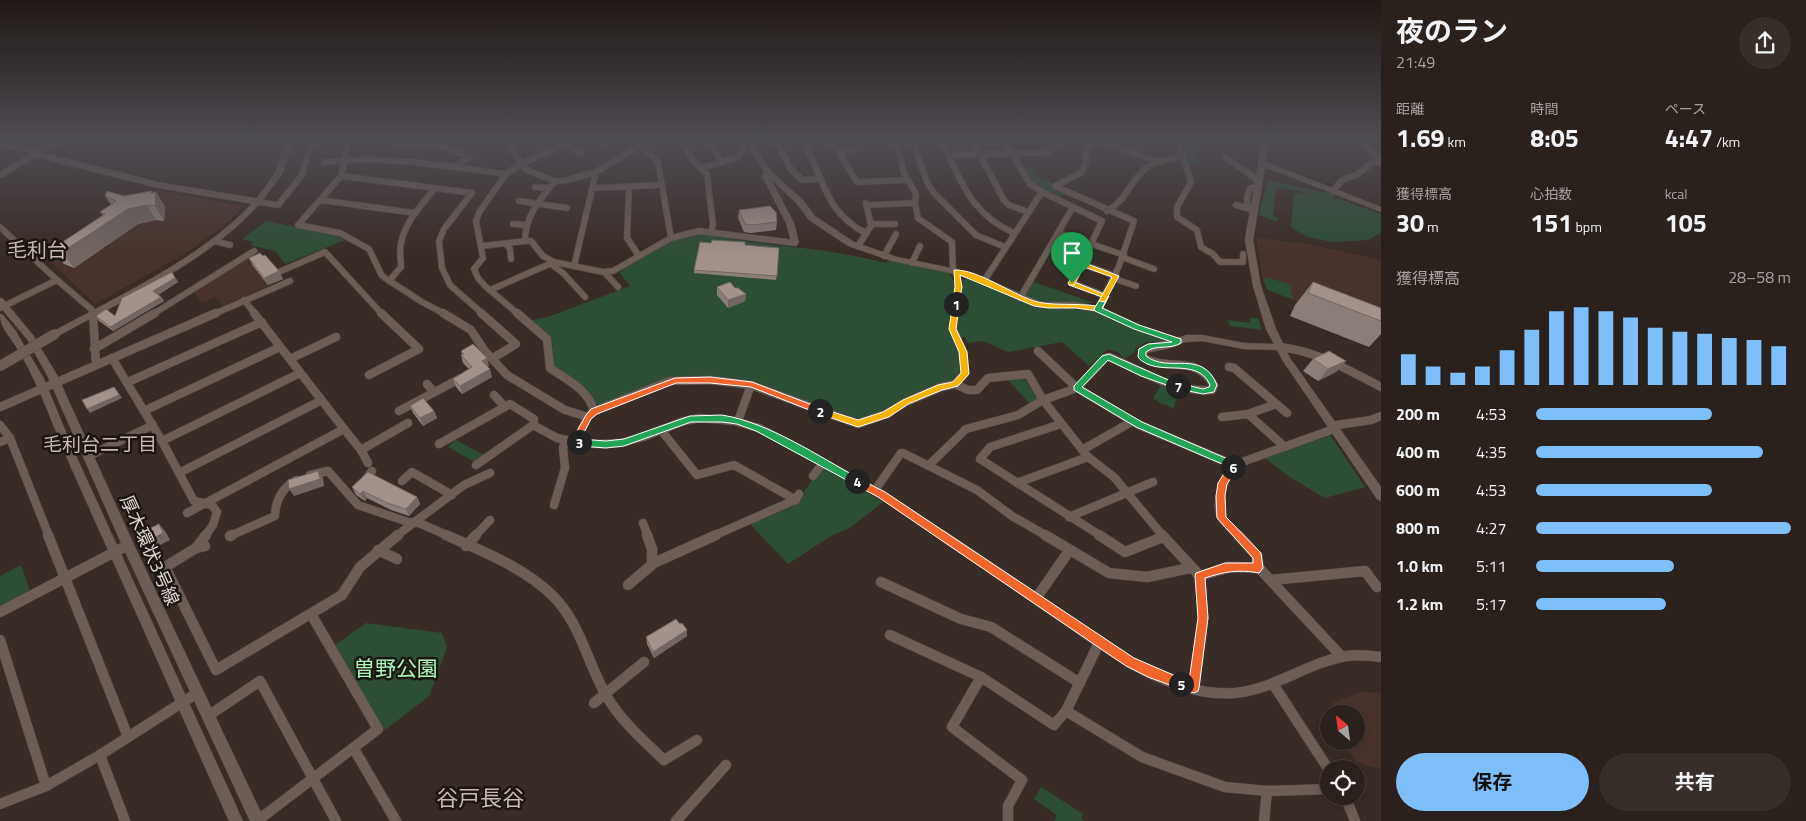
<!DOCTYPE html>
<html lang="ja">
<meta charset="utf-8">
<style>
:root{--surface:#2b211c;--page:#372e29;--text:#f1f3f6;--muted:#a6a3a3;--line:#473e3b;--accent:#7ebef9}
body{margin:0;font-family:"Titillium Web","Noto Sans JP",sans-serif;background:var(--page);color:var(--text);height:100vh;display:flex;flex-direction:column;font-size:19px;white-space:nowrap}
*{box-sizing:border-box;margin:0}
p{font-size:16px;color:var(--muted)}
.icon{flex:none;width:28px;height:28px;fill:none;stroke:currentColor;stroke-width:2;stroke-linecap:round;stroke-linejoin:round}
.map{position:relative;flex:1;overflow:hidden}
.sheet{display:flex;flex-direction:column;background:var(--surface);width:425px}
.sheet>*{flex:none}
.needle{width:32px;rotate:331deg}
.controls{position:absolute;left:1320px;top:705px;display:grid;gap:10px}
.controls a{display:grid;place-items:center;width:45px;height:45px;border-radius:50%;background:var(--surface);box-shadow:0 2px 8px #0003,0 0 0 1px var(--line);font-size:25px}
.pin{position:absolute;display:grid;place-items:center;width:42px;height:42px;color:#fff;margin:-51px -21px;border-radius:50% 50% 50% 0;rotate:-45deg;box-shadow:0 0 5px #0007}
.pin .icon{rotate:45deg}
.km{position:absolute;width:25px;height:25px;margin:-12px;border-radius:50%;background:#222;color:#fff;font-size:14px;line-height:25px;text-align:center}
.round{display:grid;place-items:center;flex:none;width:52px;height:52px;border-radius:26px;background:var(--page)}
.head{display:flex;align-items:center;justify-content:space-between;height:85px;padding:0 15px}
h1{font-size:28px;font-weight:700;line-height:38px}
.figures{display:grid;grid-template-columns:repeat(3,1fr);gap:8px;height:85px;padding:5px 15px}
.figures div{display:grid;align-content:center}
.figures b{font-size:25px;font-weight:700}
.figures small{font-size:14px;font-weight:400}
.figures p{font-size:14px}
.chart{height:140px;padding:10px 15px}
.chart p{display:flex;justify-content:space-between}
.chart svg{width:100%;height:90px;margin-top:5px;stroke:var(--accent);stroke-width:6}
.cta{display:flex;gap:10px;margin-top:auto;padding:10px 15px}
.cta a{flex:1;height:58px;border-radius:30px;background:var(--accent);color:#111;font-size:20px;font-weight:700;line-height:58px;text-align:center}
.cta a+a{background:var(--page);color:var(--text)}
ul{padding:0 15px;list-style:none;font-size:16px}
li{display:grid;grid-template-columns:80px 60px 1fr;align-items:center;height:38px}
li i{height:12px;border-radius:6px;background:var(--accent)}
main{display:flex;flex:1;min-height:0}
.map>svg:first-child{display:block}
</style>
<main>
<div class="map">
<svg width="1381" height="821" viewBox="0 0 1381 821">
<rect width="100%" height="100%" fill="#392c26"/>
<g fill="#47332b">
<path d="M152,190L244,206L229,221L188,252L95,304L46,257Z"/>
<path d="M1256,237L1298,244L1299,242L1381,260V304L1369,330L1268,290L1263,280Z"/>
<path d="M254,253L265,256L276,266L283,279L223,306L216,297L202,303L194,292Z"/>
<path d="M1362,692L1381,693V769L1357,763L1342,741H1356V714H1334L1333,702Z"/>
</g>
<g fill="#2e4d35">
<path d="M1180,140H1191L1200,166L1188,164Z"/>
<path d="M1024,168H1033L1040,178L1054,183L1050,185L1066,193L1059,199C1040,189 1034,186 1024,168Z"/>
<path d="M1268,180L1325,193L1328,191L1337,195L1333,197L1334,199H1340L1381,214V233L1368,240L1333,242L1307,237L1291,227L1294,194L1307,193L1276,187L1273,216L1278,218L1277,222L1259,215Z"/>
<path d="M266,221L336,235L345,240L285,264L275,251L250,245L253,242L242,239Z"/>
<path d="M701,233C761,247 824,246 884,263L890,260L948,273C965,288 948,310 950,328C952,348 972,362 953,382L938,384L903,399L884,412L859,420L756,383L727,378L695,376L669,379L603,406L596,404L585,387L554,367L552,339L531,320L548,317L630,286L619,272L671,241Z"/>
<path d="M1265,277L1292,285L1290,291L1294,300L1268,290L1263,280Z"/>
<path d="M966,278L974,280L1036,306L1070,307L1074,309L1097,312L1138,331L1169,342H1146L1135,348V352L1124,359L1119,353L1108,349L1089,366L1062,342L1008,352L983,341L968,343L965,337H960L957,322L963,280Z"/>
<path d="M1033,282H1034L1094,303H1042L1025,296Z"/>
<path d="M1249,318H1258L1262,330L1230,326L1228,320L1251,323Z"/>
<path d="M1005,377H1023L1037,398V401L1031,405Z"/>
<path d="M1161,384L1180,390L1173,409L1165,404L1163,405L1153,398Z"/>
<path d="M1329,436H1331L1365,487L1325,498L1288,476L1265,458Z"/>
<path d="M456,440L484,455L473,461L448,447Z"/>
<path d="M823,466L883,502L851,527L831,536L788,564L750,524L793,506Z"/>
<path d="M21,565L30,591L0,606V576Z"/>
<path d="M366,623L442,633L447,648L429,696L385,730L335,645Z"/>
<path d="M1041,787L1083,814L1081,818L1085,821H1054L1057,815L1034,799Z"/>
</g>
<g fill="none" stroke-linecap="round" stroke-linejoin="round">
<defs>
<g id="minor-far2">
<path d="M349,140L341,176L298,225L340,233L369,249L382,276L422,302L445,314"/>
<path d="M382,140L445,147L470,157L454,167"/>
<path d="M507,140L521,164L527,170L555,181H563L596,172L650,140"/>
<path d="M600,140L604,142"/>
<path d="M680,140L692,159L707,174L713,225L711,233"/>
<path d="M710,140L721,162"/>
<path d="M776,140L790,168L802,180L818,179"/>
<path d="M802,140C825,176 822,211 866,233"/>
<path d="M831,140L857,182L907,180"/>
<path d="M896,140L904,173L916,194L915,203L918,218L952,242L953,271"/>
<path d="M912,140L927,182L934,193L976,235L1005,247"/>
<path d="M942,140L948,155L1049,152L1059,143L1058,140"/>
<path d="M972,140L1004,200L1009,205L1028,212"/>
<path d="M1004,140L1030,184L1042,192L1102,221L1091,244"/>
<path d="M1092,140L1085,152L1086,161L1082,172L1055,186L1134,221L1119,266L1098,309"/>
<path d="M1099,140L1159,162"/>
<path d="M1178,140L1191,182L1177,207V217L1197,230L1201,247L1213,254L1220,262H1243V254"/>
<path d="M1360,140L1381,160"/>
<path d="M0,144L39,152"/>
<path d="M567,144L581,153"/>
<path d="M640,146L658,162L671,238"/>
<path d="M838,151L861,148L856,140"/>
<path d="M36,154L158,185L278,205L302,175L312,140"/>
<path d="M948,155C965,191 976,216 1014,233"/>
<path d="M1225,157L1259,181"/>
<path d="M325,162C386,155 445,166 506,174"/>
<path d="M702,168L738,157L748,142"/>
<path d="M0,175L60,140"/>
<path d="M341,176L435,188"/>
<path d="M535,187L549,188"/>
<path d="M629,187L627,238L639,256"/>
<path d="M593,188L662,185"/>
<path d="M1333,191L1342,180L1358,174L1372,163L1381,162"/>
<path d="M320,200L415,213"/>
<path d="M519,201L567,208"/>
<path d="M867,205L915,203"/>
<path d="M1236,205L1251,209"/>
<path d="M1247,207V197L1250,188L1257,187"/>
<path d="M1107,211C1127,200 1130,181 1146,168C1156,160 1171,159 1183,155"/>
<path d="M513,224L525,225"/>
<path d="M871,224H895"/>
<path d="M0,227L57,280"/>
<path d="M1059,233L1124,255"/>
<path d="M215,241L230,245"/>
<path d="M506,244L510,249L511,259"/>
<path d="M482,246L525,241"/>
<path d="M858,246L871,226L866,203"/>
<path d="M884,256L896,234"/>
<path d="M1124,258L1154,269"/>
<path d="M554,262L543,256L531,241H525C525,216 540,199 555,181"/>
<path d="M912,263L920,246"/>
<path d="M551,264L563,273L585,297"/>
<path d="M574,266L596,172"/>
<path d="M281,271L325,252L382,314"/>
<path d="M605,273L618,287"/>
<path d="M1115,279L1136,286"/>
<path d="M389,281L401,267C401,259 399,251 401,243C405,222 422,204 435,188L472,193L444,229L439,241L442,268L450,285L483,314"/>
<path d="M984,281L1042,192"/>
<path d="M490,290L554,262L603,272L613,271L671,238L699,231L795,243"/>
<path d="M1106,296L1072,283L1082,264L1116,276"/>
<path d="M1020,298L1073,207"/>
<path d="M244,300L255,314"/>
<path d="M0,308L57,280L91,309L93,314"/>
<path d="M153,314L254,251"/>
<path d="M214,314L290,281"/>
<path d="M518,314L485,286L478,278L474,269L483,258L476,221L480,211L506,174L521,164L574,140"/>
<path d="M955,314L959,287L956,272"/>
</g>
<g id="minor-far1">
<path d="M93,313L96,365"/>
<path d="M443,313L471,330L484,350L507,375L565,410L588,417"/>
<path d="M481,313L516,344L493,358"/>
<path d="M517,313L547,339L550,368C567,380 588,389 594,411"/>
<path d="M1280,347C1317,351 1348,370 1381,387"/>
<path d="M94,349L155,313"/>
<path d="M1038,351L1077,388L1105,358L1109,357C1143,371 1174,393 1212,390L1214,385C1194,353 1170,373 1142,357V351C1153,345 1167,347 1178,341"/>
<path d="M112,358L162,441L194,501L212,505L217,512L213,525L205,536"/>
<path d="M290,359L336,337"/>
<path d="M1229,367L1234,368L1287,413"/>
<path d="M369,375L419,349L381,313"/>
<path d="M128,382L262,322"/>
<path d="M427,384L434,392"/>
<path d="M494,395L505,407"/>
<path d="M0,407L216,313"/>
<path d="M144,411L280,347"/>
<path d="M399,411L461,378"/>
<path d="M1248,414L1285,447"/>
<path d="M1222,417L1248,414L1276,404"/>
<path d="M738,421L751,385"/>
<path d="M1061,424L990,447L980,459L1101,536"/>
<path d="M0,425L10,438L49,536"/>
<path d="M344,429L361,450L368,463"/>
<path d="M661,430L697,475L734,465L796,500"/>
<path d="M162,441L300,373"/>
<path d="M0,442L10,438"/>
<path d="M575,442L598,444L621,443L643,437L684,421L700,418L734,421L759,428L881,494L944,536"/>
<path d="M439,444L510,404L534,419L533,425L557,438L566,440"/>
<path d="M361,450L408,423"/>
<path d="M1082,450L1133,421"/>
<path d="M89,456L153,425"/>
<path d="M476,465L533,425"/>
<path d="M929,465L966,429L1018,415L1043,400L1028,374L988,378L977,390H968L955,384"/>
<path d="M1234,465C1225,478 1213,502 1222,518C1226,525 1234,531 1239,536"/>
<path d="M179,473L320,401"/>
<path d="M310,475L328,471L358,505L408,522L419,523L449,536"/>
<path d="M813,476L823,463"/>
<path d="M365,480L372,471"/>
<path d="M402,481L412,472L452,495"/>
<path d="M1017,483L1088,457"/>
<path d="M875,490L901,453H903L977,490L1012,516L1047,536"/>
<path d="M554,505L565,468L563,448L566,440L575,442L588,417L594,411L670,381L710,380L751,385L858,424L886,414L906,402L941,387L955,384L965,373L963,352L953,329L955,313"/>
<path d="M187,513L344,429L254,313"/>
<path d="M1069,517L1153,482"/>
<path d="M643,523L648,536"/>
<path d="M230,536L275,516C275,501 283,486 297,480"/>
<path d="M396,536L464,485L490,473"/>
<path d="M475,536L490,520"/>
<path d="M713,536L795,500L799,494"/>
<path d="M1163,536L1114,477L1088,457L1043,400L1077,388L1139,425L1234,465L1334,429L1337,425L1371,420L1381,416"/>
</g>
<g id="minor">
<path d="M48,535L128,737"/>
<path d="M446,535C482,551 523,567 552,595C580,622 587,662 606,695C620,720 643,740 664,760L697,740"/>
<path d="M647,535L652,549V564"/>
<path d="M942,535C979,560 1016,585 1052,610C1106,646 1167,698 1235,693C1276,689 1308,662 1347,656C1358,654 1370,656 1381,657"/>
<path d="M1045,535L1109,573L1147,577L1190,568"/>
<path d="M1099,535L1125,552L1163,537"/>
<path d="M1162,535L1200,576L1203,618L1194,688"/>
<path d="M1238,535L1257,556L1259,568"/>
<path d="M230,536L232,535"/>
<path d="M205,546L196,548L165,567L216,670L342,595L360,567L398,535"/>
<path d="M466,546L476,535"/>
<path d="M197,547L206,535"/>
<path d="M378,550L397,559"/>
<path d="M1200,576L1229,567L1259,568L1342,657"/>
<path d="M1271,580L1365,571L1377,587"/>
<path d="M881,582L961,619L991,627L1080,683"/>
<path d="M628,585L654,563L716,535"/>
<path d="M1037,597L1069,551"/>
<path d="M0,612L128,545"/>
<path d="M890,635L981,677"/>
<path d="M0,640L46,786"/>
<path d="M1100,641L1066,711L1142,757L1225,787L1267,791L1329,789"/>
<path d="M1273,684L1329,770"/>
<path d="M594,703L644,662"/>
<path d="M208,716L260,681L336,821"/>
<path d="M354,749L396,821"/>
<path d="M100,755L125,821"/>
<path d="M1345,796L1355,821"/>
<path d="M0,804L46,786L100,755L197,693"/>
<path d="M257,821L378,729L311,614"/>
<path d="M676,821L726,765"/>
<path d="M1008,821V806L1022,780L952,727L981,677L1054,725L1066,711"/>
<path d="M1264,821L1267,791"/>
</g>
<g id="tertiary">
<path d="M285,140H292C290,150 287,161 284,170C281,177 275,183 271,189C226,253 126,299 58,336H52L50,334L52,332C120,295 220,250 266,186C269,181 274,175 276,170C280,161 282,150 285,140Z"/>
<path d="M744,140H751L771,171L803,200L815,216L854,242L897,257L956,269L982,277L1041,302H1076L1101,307L1140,325L1178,338L1186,335H1202L1244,343L1274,344L1266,329L1253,286L1245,240L1262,140H1269L1266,162L1381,207V212L1265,167L1253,240L1261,286L1276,329L1290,358L1381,487V501L1377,499L1283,361L1277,350L1244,349L1202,341L1186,342L1178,344L1134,329L1096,312L1076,308H1040L976,281L955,274L892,261L848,246L809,220L797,204L771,179L794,223L799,243L795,245H792L786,223L762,176L764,172Z"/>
<path d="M0,298L3,299L33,335L57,375L134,545L265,821H250L122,545L47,375L27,339L0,307Z"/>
<path d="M0,314L3,315L15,330L44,379L72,447L243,821H229L62,447C48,412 35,376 15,345C8,334 0,327 0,314Z"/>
</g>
</defs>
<use href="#minor-far2" stroke="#564b46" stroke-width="7"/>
<use href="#minor-far1" stroke="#564b46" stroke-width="9"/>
<use href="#minor" stroke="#564b46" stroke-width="11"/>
<use href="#tertiary" stroke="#564b46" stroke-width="1"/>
<use href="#minor-far2" stroke="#6c5d56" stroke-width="5.5"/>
<use href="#minor-far1" stroke="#6c5d56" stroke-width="8"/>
<use href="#minor" stroke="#6c5d56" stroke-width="10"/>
<use href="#tertiary" fill="#6c5d56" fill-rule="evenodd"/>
<defs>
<path id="tertiary-bridge" d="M0,366L55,334"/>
</defs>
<use href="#tertiary-bridge" stroke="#564b46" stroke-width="11" stroke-linecap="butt"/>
<use href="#tertiary-bridge" stroke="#6c5d56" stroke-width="10"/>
</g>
<g fill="#8b7e78">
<path d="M151,191L152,193L156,192L165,207L164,221L156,220L138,224L74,268L64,264L52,249L103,215L100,212L111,205L105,196H124Z"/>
<path d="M739,210L777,222L776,230L751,233L744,232L738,218Z"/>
<path d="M745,245L779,248L776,280L694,273V270Z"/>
<path d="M249,258L279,271L283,279L268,285L253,266Z"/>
<path d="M172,272L178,282L158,295L161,297L164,301L113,331L99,321L96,316H115Z"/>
<path d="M1313,282L1381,308V334L1369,347L1290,316L1295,305Z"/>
<path d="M717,287L735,288L746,294L745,301L728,308L717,295Z"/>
<path d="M461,351L489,365L487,367L492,377L462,394L456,387L453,379L469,369L463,363L461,355H462Z"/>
<path d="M1313,359L1346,361L1336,372L1318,381L1303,371Z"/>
<path d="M410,406L434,411L437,418L423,426L413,413Z"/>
<path d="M352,487L417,497L420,504L409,516L391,510L367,498L365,501L356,495Z"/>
<path d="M680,624L687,630V636L654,658L647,644L646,637Z"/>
</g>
<g fill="#716661">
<path d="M151,191L156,199V192L165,207L164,221L155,206L151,193Z"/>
<path d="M147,205L156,220L138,224L74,268L62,252L128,209Z"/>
<path d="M279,271L283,279L268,285L264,278Z"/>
<path d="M175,278L178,282L156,296L153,291Z"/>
<path d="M746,294L745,301L728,308V300Z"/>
<path d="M161,297L164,301L113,331L110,327Z"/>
<path d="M487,358L489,365L484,368L482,361Z"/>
<path d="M1346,361L1336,372L1318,381L1328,369Z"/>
<path d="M490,369L492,377L462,394L460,386Z"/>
<path d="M114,387L117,390L122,398L90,413L87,409Z"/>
<path d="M434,411L437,418L423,426L420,418Z"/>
<path d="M318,471L323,478L324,486L294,496L289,489Z"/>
<path d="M363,491L367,498L365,501L360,494Z"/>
<path d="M417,497L420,504L409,516L406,509Z"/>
<path d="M159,524L165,531L170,540L152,549L144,543Z"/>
<path d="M687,630V636L654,658L653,652Z"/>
</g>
<g fill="#a2928b" stroke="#716661">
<path d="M107,191L124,196L151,191V193L156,192L155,206L147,205L128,209L62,252L52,249L105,214L100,212L116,201L105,196Z"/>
<path d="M770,206L776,212L777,222L752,225L745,224L739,210Z"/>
<path d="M712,240L745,242V245L779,248L777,276L694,270L700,242L711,243Z"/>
<path d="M260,253L263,256L265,255L279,271L264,278L249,258Z"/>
<path d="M172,272L175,278L153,291L161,297L110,327L96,316L106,309L115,316L122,298Z"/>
<path d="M730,282L735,288H738L746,294L728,300L717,287Z"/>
<path d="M1313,282L1381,308V321L1308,293Z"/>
<path d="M473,344L487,358L482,361L490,369L460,386L453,379L472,367L461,355L464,354L461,351Z"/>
<path d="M1329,351L1346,361L1328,369L1313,359Z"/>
<path d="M114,387L119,395L87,409L82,400Z"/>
<path d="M423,398L434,411L420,418L410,406Z"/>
<path d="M318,471L320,479L289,489L288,480Z"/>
<path d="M368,472L417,497L406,509L387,503L363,491L360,494L352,487Z"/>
<path d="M159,524L163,533L144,543L140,533Z"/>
<path d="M676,619L680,624L682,623L687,630L653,652L646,637Z"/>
</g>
<linearGradient id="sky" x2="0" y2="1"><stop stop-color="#1f1815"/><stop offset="0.55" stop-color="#4e4b52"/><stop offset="1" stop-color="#4e4b52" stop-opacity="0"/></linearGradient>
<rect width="1381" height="255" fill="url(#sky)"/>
<path fill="#f5b400" stroke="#fff" d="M954,270C979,269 1013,296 1038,302C1056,306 1077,303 1096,306L1102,297L1069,285V282L1072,281L1109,296L1101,311H1098L1076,308H1049L1034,306L960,275L962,287L959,304L956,306L952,304L955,287Z"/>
<path fill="#f5b400" stroke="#fff" d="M953,302L959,304L956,329L967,352L969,374L958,386L942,390L908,404L889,417L858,427L817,413V409L820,408L858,420L883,412L903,400L938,385L953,382L961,373L959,352L949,329Z"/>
<path fill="#f0652b" stroke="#fff" d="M710,377L752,382L823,409L824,411L823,413H817L751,387L710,383H676L597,414L591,419L580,440L583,442L582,445H575L571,442L586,415L591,409L675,378Z"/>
<path fill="#22a559" stroke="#fff" d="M722,415C770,423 818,456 860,479L861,481L860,484H854L756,431L737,424L722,422H691L624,446L606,448L579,446L575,442L579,439L606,441L624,439L690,416Z"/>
<path fill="#f0652b" stroke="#fff" d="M857,478L885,492L1134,658L1185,680L1186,684L1185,688L1181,689L1148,677L1126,666L878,497L854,484L853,481Z"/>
<path fill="#f0652b" stroke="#fff" d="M1233,463L1238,467L1227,484L1225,496L1226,517L1261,553L1263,568L1259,573C1239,569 1223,572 1205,578L1208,618L1199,688L1198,691L1194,693L1177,688L1176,684L1177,680L1181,679L1189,681L1198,618L1195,576L1196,573L1225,563H1253V558L1217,518L1216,496L1218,483L1230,464Z"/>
<path fill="#22a559" stroke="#fff" d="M1109,354L1182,386L1178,389L1141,376L1108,360L1082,387L1142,422L1237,463L1239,465L1236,469H1230L1229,467L1136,427L1074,390V386L1102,356Z"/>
<path fill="#22a559" stroke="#fff" d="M1100,299L1106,301L1102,308L1139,325L1181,339V343C1170,350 1156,344 1146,352V356C1169,374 1202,348 1217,385L1214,392L1203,394L1175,388L1174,386L1178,383L1203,389L1209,387L1210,385C1197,355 1156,379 1138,357L1139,349L1148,344L1172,342L1134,329L1095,311L1094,309Z"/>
<path fill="#f5b400" stroke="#fff" d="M1080,263H1085L1119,276L1105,302L1099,301L1112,277L1084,267L1074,285H1069L1068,283Z"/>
<g text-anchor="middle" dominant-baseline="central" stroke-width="5" stroke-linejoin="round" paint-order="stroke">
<g font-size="18" fill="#e0d7d3" stroke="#1c1613">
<text transform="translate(150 550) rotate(66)">厚木環状3号線</text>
</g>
<g font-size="19" fill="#cbbab2" stroke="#1c1613">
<text x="100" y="443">毛利台二丁目</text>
</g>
<g font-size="20" fill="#cbbab2" stroke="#1c1613">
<text x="37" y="249">毛利台</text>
</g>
<g font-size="21" fill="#abf7bb" stroke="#1c1613">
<text x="396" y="668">曽野公園</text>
</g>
<g font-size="22" fill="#cbbab2" stroke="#1c1613">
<text x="480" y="798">谷戸長谷</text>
</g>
</g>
</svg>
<div class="controls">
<a><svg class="needle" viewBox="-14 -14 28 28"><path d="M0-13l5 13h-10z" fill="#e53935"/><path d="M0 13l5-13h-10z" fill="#a6a3a3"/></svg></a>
<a><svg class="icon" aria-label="locate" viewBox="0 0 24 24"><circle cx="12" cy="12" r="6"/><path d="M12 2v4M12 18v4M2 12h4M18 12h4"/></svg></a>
</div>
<div class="pin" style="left:1072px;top:283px;background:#1e9e55"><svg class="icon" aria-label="arrive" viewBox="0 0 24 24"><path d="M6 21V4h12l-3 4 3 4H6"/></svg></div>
<b class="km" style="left:956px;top:304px">1</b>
<b class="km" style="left:820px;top:411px">2</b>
<b class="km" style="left:579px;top:442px">3</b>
<b class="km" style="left:857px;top:481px">4</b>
<b class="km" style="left:1181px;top:684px">5</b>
<b class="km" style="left:1233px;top:467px">6</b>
<b class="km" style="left:1178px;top:386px">7</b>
</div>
<section class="sheet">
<div class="head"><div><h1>夜のラン</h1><p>21:49</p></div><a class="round"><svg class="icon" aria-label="share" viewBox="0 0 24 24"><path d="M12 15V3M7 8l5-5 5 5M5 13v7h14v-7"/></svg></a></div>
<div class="figures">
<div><p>距離</p><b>1.69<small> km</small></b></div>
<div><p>時間</p><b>8:05</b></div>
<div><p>ペース</p><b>4:47<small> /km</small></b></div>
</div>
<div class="figures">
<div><p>獲得標高</p><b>30<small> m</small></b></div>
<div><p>心拍数</p><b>151<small> bpm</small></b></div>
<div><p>kcal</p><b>105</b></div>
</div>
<div class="chart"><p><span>獲得標高</span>28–58 m</p>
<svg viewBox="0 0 160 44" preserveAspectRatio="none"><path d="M5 44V29M15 44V35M25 44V38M35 44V35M45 44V27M55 44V17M65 44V8M75 44V6M85 44V8M95 44V11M105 44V16M115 44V18M125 44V19M135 44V21M145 44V22M155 44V25"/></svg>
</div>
<ul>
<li><b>200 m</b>4:53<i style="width:69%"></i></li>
<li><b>400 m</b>4:35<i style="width:89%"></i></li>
<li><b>600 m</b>4:53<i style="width:69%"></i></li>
<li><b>800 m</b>4:27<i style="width:100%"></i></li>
<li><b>1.0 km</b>5:11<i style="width:54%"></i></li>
<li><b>1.2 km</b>5:17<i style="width:51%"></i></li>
</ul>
<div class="cta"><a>保存</a><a>共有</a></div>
</section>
</main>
